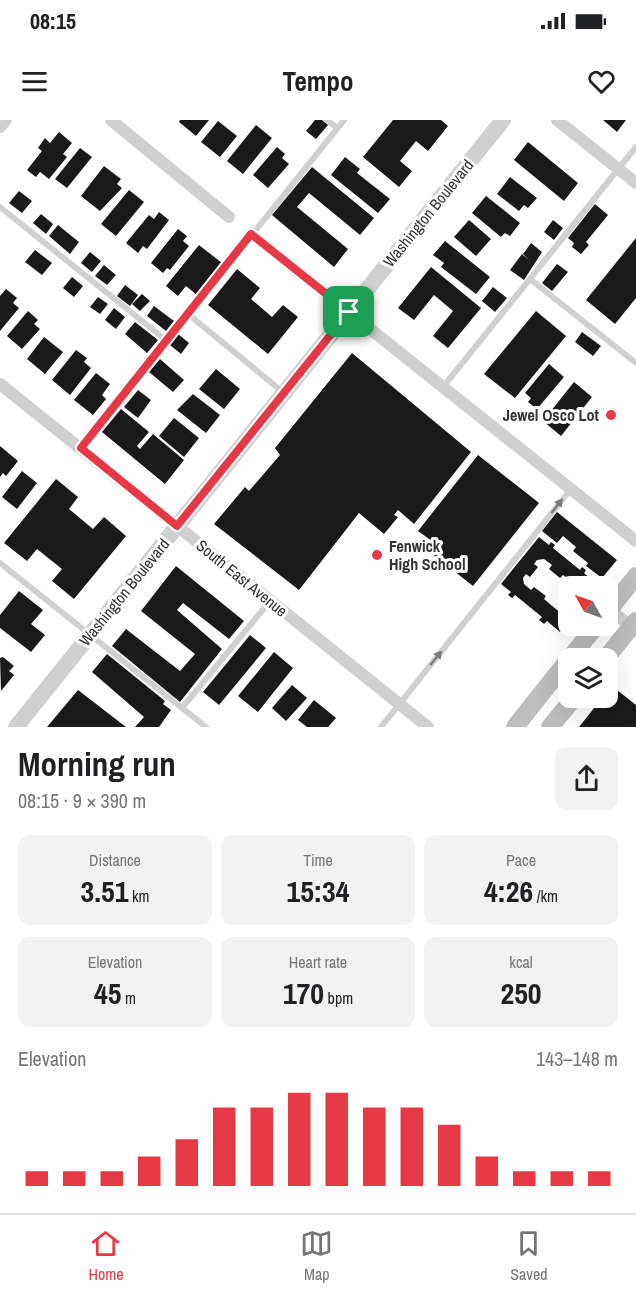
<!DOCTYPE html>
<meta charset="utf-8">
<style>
:root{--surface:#fff;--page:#f2f2f2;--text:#202124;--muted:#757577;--line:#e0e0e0;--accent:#e63946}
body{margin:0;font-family:"Archivo Narrow",sans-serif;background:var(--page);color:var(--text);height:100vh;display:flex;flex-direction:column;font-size:22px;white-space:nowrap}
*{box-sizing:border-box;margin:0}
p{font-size:20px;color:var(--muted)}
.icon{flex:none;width:33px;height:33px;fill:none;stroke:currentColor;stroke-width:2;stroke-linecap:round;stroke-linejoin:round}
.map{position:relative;height:607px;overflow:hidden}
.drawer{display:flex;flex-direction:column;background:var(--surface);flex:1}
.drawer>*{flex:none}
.needle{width:39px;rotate:310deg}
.fabs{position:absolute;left:558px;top:456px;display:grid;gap:12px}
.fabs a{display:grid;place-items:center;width:60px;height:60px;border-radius:12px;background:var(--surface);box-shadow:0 6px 24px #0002;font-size:30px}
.pin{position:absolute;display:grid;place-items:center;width:51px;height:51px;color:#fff;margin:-26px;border-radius:12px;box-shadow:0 3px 9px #0006}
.round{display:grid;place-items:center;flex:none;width:63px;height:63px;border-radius:12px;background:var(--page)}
.overview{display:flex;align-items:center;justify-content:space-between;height:102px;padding:0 18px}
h1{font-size:33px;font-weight:700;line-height:45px}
.figures{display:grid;grid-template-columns:repeat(3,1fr);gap:9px;height:102px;padding:6px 18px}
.figures div{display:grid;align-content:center;border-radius:12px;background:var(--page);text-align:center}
.figures b{font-size:30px;font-weight:700}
.figures small{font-size:16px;font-weight:400}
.figures p{font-size:16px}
.chart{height:168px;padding:12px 18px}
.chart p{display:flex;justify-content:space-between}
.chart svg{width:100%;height:108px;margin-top:6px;stroke:var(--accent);stroke-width:6}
.status{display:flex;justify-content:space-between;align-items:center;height:42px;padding:0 30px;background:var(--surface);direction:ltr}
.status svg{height:16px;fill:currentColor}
header{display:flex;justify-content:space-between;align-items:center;height:78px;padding:0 18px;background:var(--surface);font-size:27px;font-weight:700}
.dock{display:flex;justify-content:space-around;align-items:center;height:84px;border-top:2px solid var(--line);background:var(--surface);font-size:16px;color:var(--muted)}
.dock a{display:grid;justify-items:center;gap:3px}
.dock .selected{color:var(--accent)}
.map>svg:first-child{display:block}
</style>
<div class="status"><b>08:15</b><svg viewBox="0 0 49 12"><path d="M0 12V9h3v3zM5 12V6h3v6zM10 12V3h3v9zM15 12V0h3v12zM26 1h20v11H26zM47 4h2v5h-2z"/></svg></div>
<header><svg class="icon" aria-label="menu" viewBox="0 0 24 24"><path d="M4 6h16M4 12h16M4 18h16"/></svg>Tempo<svg class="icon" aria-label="heart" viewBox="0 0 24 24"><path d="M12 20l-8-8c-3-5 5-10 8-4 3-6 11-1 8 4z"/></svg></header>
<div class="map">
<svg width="636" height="607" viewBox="0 0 636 607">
<rect width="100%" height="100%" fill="#fff"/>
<g fill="#1a1a1a">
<path d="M180,0H209L196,16L179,2Z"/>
<path d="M315,0H322L328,5L316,19L306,11Z"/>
<path d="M393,0H441L448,6L428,31L416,21L400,41L412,51L399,67L363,37Z"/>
<path d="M603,0H626L617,12Z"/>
<path d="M218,1L237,16L220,37L201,22Z"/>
<path d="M256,5L272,18L243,54L227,41Z"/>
<path d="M59,12L72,23L63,34L67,37L49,59L40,52L36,57L27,50L42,31L38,28L45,18L50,23Z"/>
<path d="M528,22L578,63L564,81L514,40Z"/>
<path d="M277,27L285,34L282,38L289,44L268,68L253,55Z"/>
<path d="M80,28L92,37L67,68L55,59Z"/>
<path d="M345,37L360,49L357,53L390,79L378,93L331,55Z"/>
<path d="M104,46L121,59L117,64L122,68L100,91L81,76Z"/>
<path d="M312,47L374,98L360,115L309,73L297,87L348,129L334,147L272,95Z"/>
<path d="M510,57L537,78L528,88L524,85L519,91L497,74Z"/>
<path d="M129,70L144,82L116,116L101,104Z"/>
<path d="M19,71L32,81L22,93L9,83Z"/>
<path d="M486,76L520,103L510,116L505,113L501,117L472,93Z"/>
<path d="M595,84L608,95L586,122L589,125L581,134L572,127L574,123L568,118Z"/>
<path d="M159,92L169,100L147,129L143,126L138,133L126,123L149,95L154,99Z"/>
<path d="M41,94L53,104L46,114L33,103Z"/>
<path d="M469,100L491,119L476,136L454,117Z"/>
<path d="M553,100L563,108L554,120L544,112Z"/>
<path d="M58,105L79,122L70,134L49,116Z"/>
<path d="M178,109L187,116L183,121L189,126L170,150L167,148L163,153L151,143Z"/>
<path d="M636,118V178L615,204L586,180Z"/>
<path d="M445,121L490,157L476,174L441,147L444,143L433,135Z"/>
<path d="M531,123L542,132L524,160L510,150L522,134L530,141L523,134Z"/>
<path d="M199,125L222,143L197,175L186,166L178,176L166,166Z"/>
<path d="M35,130L52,143L42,155L25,142Z"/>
<path d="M90,132L101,141L92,152L81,143Z"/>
<path d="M557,144L568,152L552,171L542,163Z"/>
<path d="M104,145L116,155L107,165L95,156Z"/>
<path d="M431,147L481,188L448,228L433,216L453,191L434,175L414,200L398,188Z"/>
<path d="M237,149L260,168L251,179L272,197L283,185L298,197L268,234L208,185Z"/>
<path d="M72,157L83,166L74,177L63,168Z"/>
<path d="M125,165L138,175L130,186L117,176Z"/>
<path d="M493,167L507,178L495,192L482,181Z"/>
<path d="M6,169L17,178L13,183L19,188L0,211V176Z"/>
<path d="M142,174L150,181L140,191L132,184Z"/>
<path d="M98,177L108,184L100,194L90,187Z"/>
<path d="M154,186L174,201L166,211L147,196Z"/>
<path d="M114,188L125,197L116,209L105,200Z"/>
<path d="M28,191L38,200L34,204L40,209L22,229L7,216Z"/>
<path d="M536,191L566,216L515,278L484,254Z"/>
<path d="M135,202L158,220L147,233L125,214Z"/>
<path d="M582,212L601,226L593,236L575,222Z"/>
<path d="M178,214L189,223L181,234L170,225Z"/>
<path d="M44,217L63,232L45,254L27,239Z"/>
<path d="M76,230L87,238L84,242L91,248L70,275L52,260Z"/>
<path d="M352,233L471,332L414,404L398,390L394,395L398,397L384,414L359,393L299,470L214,404L245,367L249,371L280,335L275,328Z"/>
<path d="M160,239L184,260L173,272L149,252Z"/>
<path d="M549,244L564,257L537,289L528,282L531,278L525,273Z"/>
<path d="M216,249L240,269L224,289L199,269Z"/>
<path d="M96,253L110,264L102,275L106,279L93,295L74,280Z"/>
<path d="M574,262L592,277L561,316L543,301Z"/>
<path d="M138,270L151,280L138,298L124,287Z"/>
<path d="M193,274L220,295L206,313L177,290Z"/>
<path d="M121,289L149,312L137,326L140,329L153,314L184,340L165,364L102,312Z"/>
<path d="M174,298L199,318L184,337L159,316Z"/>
<path d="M0,326L18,341L6,356L3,353L0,357Z"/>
<path d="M478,335L539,383L473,466L430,432L436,424L418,411Z"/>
<path d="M22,351L37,363L17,389L2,377Z"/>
<path d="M56,359L78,377L69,389L93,409L104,397L126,416L74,479L52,461L62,449L37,429L27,441L4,423Z"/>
<path d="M557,392L617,440L602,458L586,446L588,443L573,431L576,427L563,416L557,423L542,411Z"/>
<path d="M539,417L549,425L551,422L555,425L553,428L580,450L582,447L586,450L584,453L597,464L595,466H578L563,455L560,458L549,449L552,445L544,439L537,440L534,444L538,447L530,457L526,454L523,458L524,464L531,470L534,467L546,476L544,479L563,495L566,491L568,494V501L560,512L547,501L544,504L539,500L542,497L515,475L512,478L508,475L511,472L501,464Z"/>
<path d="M176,446L244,501L229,519L183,483L177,490L222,529L180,582L112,526L126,509L180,551L195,534L141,491Z"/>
<path d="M19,471L43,490L31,504L45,515L31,532L0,508V495Z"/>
<path d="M250,515L266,528L219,585L203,572Z"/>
<path d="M274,532L293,548L258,592L238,576Z"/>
<path d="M107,534L165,581L163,584L171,590L159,607H135L144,597L92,552Z"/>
<path d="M3,537L14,546L9,551L14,555L1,571L0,538Z"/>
<path d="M292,565L307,578L286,601L272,588Z"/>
<path d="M612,566L636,585V607H579L602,578H608V571Z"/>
<path d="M78,570L126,607H47Z"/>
<path d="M314,580L336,598L328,607H307L298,600Z"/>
</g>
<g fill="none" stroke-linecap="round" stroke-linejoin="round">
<g stroke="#d0d0d0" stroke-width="6">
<path d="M327,0L337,8"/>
<path d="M0,87L167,221"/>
<path d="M530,159L636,243"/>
<path d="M188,194L284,273"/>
<path d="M443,267L636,27"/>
<path d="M81,328L344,0"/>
<path d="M0,443L206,607"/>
<path d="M182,588L270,481"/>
<path d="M381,607L571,369"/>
</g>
<g stroke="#d0d0d0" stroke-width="12">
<path d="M111,0L229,97"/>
<path d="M557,0L636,63"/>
<path d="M0,7L6,0"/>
<path d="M251,114L636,421"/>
<path d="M0,264L428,607"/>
<path d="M609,489L636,510"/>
</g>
<path stroke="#d0d0d0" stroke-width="16" d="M16,607L503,0"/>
<g stroke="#bdbdbd" stroke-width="18">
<path d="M608,491L636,456"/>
<path d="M570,538L596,506"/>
<path d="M606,538L636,501"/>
<path d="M515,607L568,540"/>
<path d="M550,607L574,578"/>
</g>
</g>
<defs><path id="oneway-solid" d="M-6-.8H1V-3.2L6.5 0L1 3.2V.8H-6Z" transform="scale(1.5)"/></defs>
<g fill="#7a7a7a">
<use href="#oneway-solid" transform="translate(557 386) rotate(-52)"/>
<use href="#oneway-solid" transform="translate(436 538) rotate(-51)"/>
</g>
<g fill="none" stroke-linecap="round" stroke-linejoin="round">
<defs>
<path id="route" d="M251,114L349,192L177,406L81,328Z"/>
</defs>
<use href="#route" stroke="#fff" stroke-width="12"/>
<use href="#route" stroke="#e63946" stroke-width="8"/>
</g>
<g fill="#e63946" stroke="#fff" stroke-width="2">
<circle cx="611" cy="295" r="6"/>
<circle cx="377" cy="435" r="6"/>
</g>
<g text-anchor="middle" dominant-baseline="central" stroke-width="6" stroke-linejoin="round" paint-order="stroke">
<g font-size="16" fill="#333" stroke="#fff">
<text transform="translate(428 93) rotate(-51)">Washington Boulevard</text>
<text transform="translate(242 458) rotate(39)">South East Avenue</text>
<text transform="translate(124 472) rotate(-51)">Washington Boulevard</text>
</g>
<g font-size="16" font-weight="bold" fill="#333" stroke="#fff" text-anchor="end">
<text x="599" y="295">Jewel Osco Lot</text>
<text x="389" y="426" text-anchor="start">Fenwick<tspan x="389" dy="18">High School</tspan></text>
</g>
</g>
</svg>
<div class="fabs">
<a><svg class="needle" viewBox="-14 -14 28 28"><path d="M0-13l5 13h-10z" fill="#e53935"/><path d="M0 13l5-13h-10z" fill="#757577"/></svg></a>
<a><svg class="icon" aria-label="layers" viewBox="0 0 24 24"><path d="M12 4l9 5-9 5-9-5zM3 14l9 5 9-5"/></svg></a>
</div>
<div class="pin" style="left:349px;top:192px;background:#1e9e55"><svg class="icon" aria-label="arrive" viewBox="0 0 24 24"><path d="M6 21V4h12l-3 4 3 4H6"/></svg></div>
</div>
<section class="drawer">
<div class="overview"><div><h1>Morning run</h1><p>08:15 · 9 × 390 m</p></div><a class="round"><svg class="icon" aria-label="share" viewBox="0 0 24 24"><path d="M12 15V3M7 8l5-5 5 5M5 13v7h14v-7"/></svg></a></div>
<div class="figures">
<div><p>Distance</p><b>3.51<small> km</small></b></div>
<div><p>Time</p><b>15:34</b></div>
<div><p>Pace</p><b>4:26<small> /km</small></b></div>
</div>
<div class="figures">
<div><p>Elevation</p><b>45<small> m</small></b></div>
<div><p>Heart rate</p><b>170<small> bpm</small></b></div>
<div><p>kcal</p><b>250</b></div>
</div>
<div class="chart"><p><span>Elevation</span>143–148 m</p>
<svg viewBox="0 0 160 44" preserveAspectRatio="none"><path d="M5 44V38M15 44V38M25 44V38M35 44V32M45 44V25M55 44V12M65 44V12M75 44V6M85 44V6M95 44V12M105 44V12M115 44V19M125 44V32M135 44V38M145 44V38M155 44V38"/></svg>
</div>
</section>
<nav class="dock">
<a class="selected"><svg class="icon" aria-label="home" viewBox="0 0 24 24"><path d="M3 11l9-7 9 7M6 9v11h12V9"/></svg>Home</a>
<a><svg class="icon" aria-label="map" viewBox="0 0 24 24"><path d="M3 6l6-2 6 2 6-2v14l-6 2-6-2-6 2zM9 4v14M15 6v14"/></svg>Map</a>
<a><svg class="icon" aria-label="saved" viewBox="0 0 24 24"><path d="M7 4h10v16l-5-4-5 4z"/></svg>Saved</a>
</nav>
